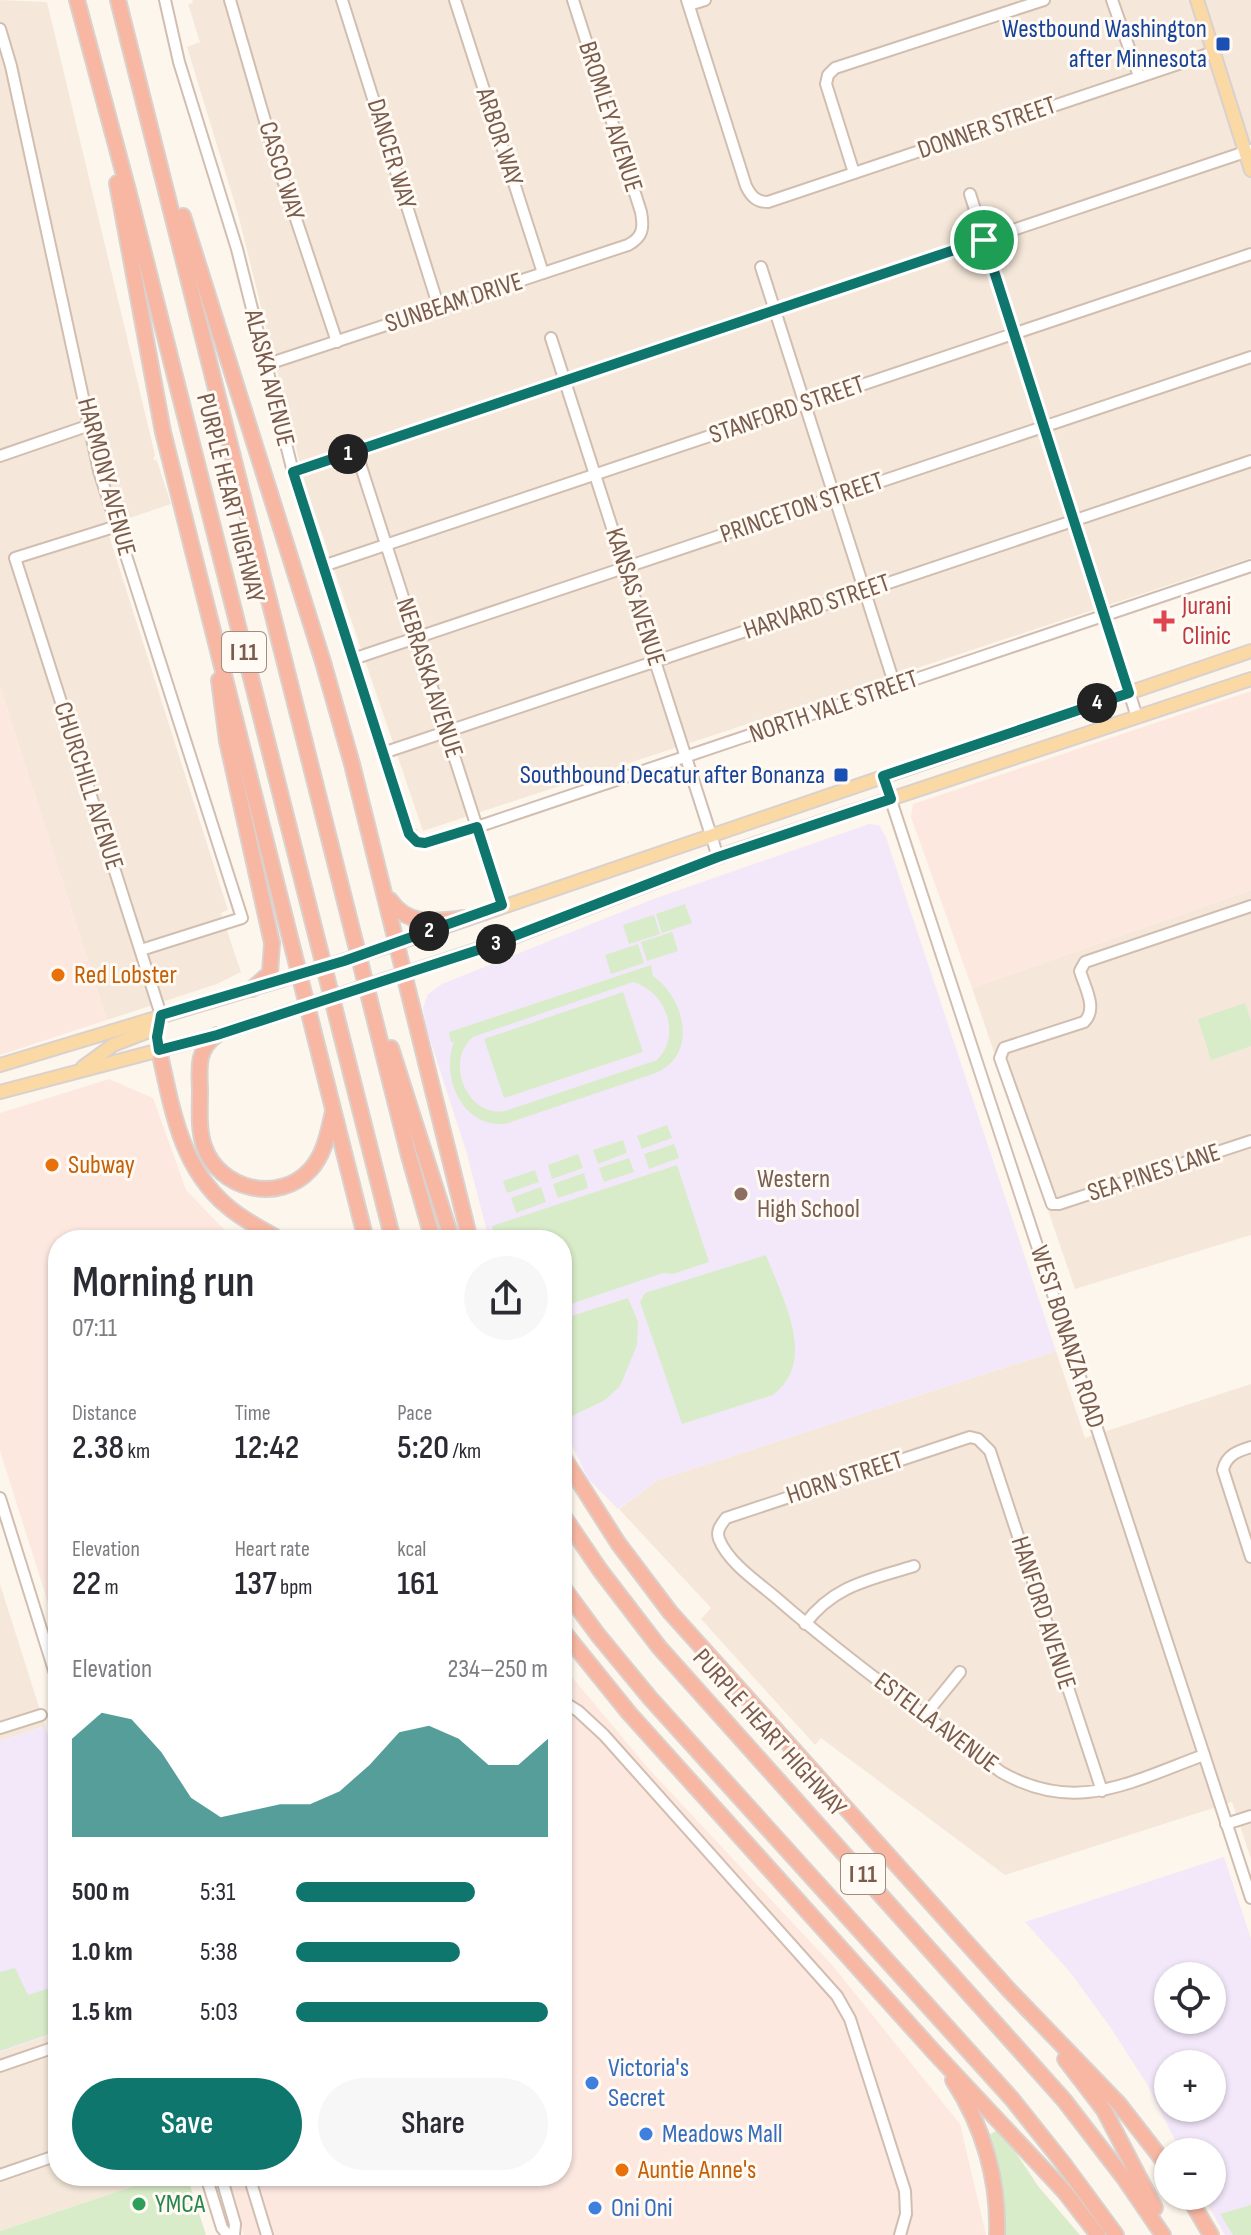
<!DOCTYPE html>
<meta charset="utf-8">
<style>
:root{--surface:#fff;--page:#f7f7f7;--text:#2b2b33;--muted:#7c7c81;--accent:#0f766e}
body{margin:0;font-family:"Sofia Sans Condensed",sans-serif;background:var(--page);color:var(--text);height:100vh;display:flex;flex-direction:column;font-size:30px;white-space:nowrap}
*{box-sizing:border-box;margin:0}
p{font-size:26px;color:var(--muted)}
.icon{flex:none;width:44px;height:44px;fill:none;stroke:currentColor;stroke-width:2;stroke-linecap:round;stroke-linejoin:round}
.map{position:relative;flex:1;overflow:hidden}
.side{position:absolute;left:48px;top:1230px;width:524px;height:956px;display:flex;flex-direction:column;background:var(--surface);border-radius:32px;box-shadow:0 2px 6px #0004}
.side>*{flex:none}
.buttons{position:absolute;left:1154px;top:1962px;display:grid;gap:16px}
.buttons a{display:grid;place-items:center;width:72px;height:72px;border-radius:50%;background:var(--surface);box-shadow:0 2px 6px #0004;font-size:40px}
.pin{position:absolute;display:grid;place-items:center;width:68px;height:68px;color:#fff;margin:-34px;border:4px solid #fff;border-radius:50%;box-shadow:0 2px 8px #0007}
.km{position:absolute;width:40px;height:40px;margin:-20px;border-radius:50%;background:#222;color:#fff;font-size:22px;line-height:40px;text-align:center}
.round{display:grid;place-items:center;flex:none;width:84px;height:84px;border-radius:42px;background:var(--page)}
.overview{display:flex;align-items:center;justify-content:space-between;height:136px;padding:0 24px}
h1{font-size:44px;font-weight:600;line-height:60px}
.metrics{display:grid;grid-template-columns:repeat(3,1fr);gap:12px;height:136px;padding:8px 24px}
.metrics div{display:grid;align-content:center}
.metrics b{font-size:34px;font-weight:600}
.metrics small{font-size:22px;font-weight:400}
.metrics p{font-size:22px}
.chart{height:224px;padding:16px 24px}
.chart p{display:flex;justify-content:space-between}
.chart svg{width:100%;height:144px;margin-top:8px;fill:var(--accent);opacity:.7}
.action{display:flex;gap:16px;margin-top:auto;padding:16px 24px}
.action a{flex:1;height:92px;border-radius:48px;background:var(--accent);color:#fff;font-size:32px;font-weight:600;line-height:92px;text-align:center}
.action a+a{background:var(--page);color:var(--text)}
ul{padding:0 24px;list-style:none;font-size:26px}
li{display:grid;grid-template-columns:128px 96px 1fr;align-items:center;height:60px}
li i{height:20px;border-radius:10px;background:var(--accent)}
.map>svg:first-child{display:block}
</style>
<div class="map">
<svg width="1251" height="2235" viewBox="0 0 1251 2235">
<rect width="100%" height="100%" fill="#fdf6ec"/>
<g fill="#f5e8da">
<path d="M0,0L47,2L155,455L153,459L157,461L171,504L106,526L228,910L221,913L241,972L217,984L107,1020L0,687Z"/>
<path d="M192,0H1251V558L423,831L305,484L238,214L187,47L200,42L188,4L193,3Z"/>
<path d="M1251,890V1235L1075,1289L972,988Z"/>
<path d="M1056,1351L1085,1438L1251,1384V1859L1232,1802L1005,1875L821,1738L815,1745L701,1619L711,1608L619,1509L658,1480Z"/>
<path d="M0,1584L45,1726L0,1741Z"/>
<path d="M58,2032V2176H164L0,2231V2052Z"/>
</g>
<g fill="#fde8e0">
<path d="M0,687L107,1020L0,1055Z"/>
<path d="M1251,691V890L972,988L911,817L913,804Z"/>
<path d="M109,1079L153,1098L186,1190L234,1240H58V1634L0,1451V1113Z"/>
<path d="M562,1665L648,1768L833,1966L960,2124L986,2235H244L226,2176H562Z"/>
</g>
<g fill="#f3e8fa" fill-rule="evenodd">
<path d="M869,824L879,825L886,837L1056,1351L658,1480L618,1509L588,1479L562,1424V1240H489L467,1154L427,1030L423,1008L428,994L442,984L656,898Z"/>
<path d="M45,1726L58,1768V2032L0,2052V1741Z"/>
<path d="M1224,1857L1251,1939V2235H1225L1203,2196H1212V2152H1181L1147,2084L1111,2028L1070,1972L1025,1922ZM1168,1976H1212V2020H1168ZM1168,2064H1212V2108H1168Z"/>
</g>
<g fill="#d8ecc9" fill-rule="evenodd">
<path d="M685,904L692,923L662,933L656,914Z"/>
<path d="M654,915L660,934L629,944L623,925Z"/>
<path d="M672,932L678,951L647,961L641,942Z"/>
<path d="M638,944L644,963L611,974L605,955Z"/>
<path d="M651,965L653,976C686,999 699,1057 653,1074L505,1124C463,1128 440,1078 454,1042H451L449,1032ZM633,982C666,991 682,1035 657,1060L505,1111C467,1118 444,1061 473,1037Z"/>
<path d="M623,992L643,1052L504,1098L484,1039Z"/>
<path d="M1245,1003L1251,1021V1046L1211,1060L1198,1019Z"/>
<path d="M667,1125L672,1138L642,1149L637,1136Z"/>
<path d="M623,1140L627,1153L598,1164L593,1150Z"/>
<path d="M674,1144L679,1158L649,1169L644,1154Z"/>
<path d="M578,1154L583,1168L552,1179L548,1165Z"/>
<path d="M629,1158L634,1172L604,1182L599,1168Z"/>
<path d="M677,1165L709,1262L673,1274L663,1273L562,1307V1240H496L492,1226Z"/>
<path d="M535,1170L539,1182L507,1193L503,1181Z"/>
<path d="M584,1173L588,1188L558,1198L553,1184Z"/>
<path d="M541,1187L546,1202L516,1213L511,1198Z"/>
<path d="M766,1255C781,1296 819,1360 773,1395L682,1424L640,1302L645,1293Z"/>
<path d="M628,1298L638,1322L637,1345L620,1386L605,1400L570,1417L562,1393V1319Z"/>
<path d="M15,1968L28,1995L58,1985V2031L0,2051V1972Z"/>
<path d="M996,2131L1010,2144L1038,2186L1080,2235H1004L998,2166L990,2134Z"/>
<path d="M164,2176H187L206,2235H0V2231Z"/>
<path d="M1251,2205V2235H1233L1220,2214Z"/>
</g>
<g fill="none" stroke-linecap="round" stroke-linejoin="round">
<defs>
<g id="minor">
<path d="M165,0L179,62L237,249L293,472L408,830L417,842L427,843L477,827L1251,566"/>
<path d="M230,0L276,159L337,342"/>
<path d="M342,0L439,308"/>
<path d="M455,0L543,273"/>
<path d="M687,0L746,186C751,196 756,202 768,202L1214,52"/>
<path d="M1112,0L1139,76"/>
<path d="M689,5L705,0"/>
<path d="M0,29L11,66L99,471L242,918L141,950"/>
<path d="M854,173L826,84L828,75L835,68L1044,0"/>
<path d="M970,194L1137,717"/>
<path d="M761,267L895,686"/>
<path d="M551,338L718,857"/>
<path d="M265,365L628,245C643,237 644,228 641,212L573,0"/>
<path d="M356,451L502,905"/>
<path d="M0,456L90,425"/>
<path d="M293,472L1251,150"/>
<path d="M117,526L15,558L161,1015"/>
<path d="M323,566L1251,254"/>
<path d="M353,659L1251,357"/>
<path d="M383,753L1251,461"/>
<path d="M883,776L1251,1898"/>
<path d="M1251,906L1085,962L1080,971C1085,988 1098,1009 1084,1022L1004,1048L1000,1058L1052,1204H1059L1251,1141"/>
<path d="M1251,1447C1238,1451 1226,1455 1223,1470L1251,1557"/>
<path d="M0,1498L58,1683"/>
<path d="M805,1624C834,1585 870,1580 914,1566"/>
<path d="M562,1701L578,1711L604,1735L837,1996L850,2019L905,2191L906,2214L900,2235"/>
<path d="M925,1715L960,1672"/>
<path d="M0,1728L41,1715"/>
<path d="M1102,1791L990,1451L978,1439L970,1437L726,1518C721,1525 716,1530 719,1539C728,1562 756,1581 774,1596C846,1659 925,1715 1001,1772C1076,1815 1130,1782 1204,1755"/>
<path d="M1226,1824L1251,1816"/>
<path d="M0,2066L58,2046"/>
<path d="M0,2175L58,2155"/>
<path d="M206,2176L222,2228L228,2235"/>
<path d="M221,2176L235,2224L234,2235"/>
<path d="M249,2176L267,2235"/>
</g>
<g id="major">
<path d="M1197,0L1251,170"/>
<path d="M389,946L1251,651"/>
<path d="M397,976L503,941L734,851L1251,679"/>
<path d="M0,1065L282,980"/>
<path d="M83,1067L113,1045L149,1031L161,1015"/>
<path d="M0,1092L217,1035L290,1011"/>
</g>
<g id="highway">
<path d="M77,0L128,190L393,1240"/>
<path d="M118,0L409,1156L433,1240"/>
<path d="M117,183L163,432L366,1240"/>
<path d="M183,216L323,662L352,764L470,1240"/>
<path d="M219,680L227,741L272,943L270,973L252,989"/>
<path d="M390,900C408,927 436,921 465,918"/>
<path d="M217,1035C197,1048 199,1068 200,1090C200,1108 198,1129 204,1146C219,1190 279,1204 310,1170C325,1154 328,1132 333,1112"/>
<path d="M391,1048L452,1240"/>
<path d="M159,1050C172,1108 180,1166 227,1206C243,1220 262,1229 280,1240"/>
<path d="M562,1455L618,1543L670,1612L1009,1990L1119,2104L1168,2167"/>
<path d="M562,1514L600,1570L659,1647L1064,2100L1124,2178L1163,2235"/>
<path d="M562,1586L598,1635L650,1698L1012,2099L1063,2163L1116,2235"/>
<path d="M562,1630L629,1713L934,2052L1064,2191L1098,2235"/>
<path d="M1065,2059L1104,2110L1155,2208"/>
<path d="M953,2080C983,2126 999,2180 997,2235"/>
<path d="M1188,2196L1211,2235"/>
</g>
</defs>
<use href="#minor" stroke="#d1beb0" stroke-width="14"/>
<use href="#major" stroke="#dad1cd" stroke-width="16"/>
<use href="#highway" stroke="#dad1cd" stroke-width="18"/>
<use href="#minor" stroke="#fff" stroke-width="10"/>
<use href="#major" stroke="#fbd9a5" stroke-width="12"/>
<use href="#highway" stroke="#f7b7a3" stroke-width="14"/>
<defs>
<g id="major-bridge">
<path d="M282,980L389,946"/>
<path d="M290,1011L396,976"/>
</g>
</defs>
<use href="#major-bridge" stroke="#dad1cd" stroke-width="16" stroke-linecap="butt"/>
<use href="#major-bridge" stroke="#fbd9a5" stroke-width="12"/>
</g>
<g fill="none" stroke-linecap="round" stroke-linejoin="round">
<defs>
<path id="route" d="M984,240L1129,693L883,776L891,799L718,857L478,950L217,1035L159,1050L157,1037L161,1015L344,961L502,905L477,827L425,843L417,842L409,834L293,472Z"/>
</defs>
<use href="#route" stroke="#fff" stroke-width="16"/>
<use href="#route" stroke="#0f766e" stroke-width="10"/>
</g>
<g fill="#1a4fb4" stroke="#fffaf3" stroke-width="3">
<rect x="1215" y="36" width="16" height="16" rx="4"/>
<rect x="833" y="767" width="16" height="16" rx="4"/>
</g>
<path fill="#e0444e" stroke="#fffaf3" stroke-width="3" d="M1160 609h8v8h8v8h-8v8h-8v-8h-8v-8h8z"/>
<g fill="#e8710a" stroke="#fffaf3" stroke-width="3">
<circle cx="58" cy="975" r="8"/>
<circle cx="52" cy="1165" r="8"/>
<circle cx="622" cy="2170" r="8"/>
</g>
<circle fill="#8d6e63" stroke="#fffaf3" stroke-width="3" cx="741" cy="1194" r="8"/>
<g fill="#3f7fe0" stroke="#fffaf3" stroke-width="3">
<circle cx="592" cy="2083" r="8"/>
<circle cx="646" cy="2134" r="8"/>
<circle cx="595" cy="2208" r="8"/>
</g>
<circle fill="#2e9e5b" stroke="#fffaf3" stroke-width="3" cx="139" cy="2204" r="8"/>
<g text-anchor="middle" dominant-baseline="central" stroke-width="6" stroke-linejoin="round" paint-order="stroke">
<g fill="#fffaf3" stroke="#a28b7f" stroke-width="2">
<rect x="222" y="632" width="44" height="40" rx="6"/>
<rect x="841" y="1854" width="44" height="40" rx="6"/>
</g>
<g font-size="24" font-weight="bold" fill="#7a5c4d">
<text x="244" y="652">I 11</text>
<text x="863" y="1874">I 11</text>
</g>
<g font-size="26" fill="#164399" stroke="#fffaf3" text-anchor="end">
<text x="1207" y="29">Westbound Washington<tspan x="1207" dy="30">after Minnesota</tspan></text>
<text x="825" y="775">Southbound Decatur after Bonanza</text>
</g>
<g font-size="26" fill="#7a5c4d" stroke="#fffaf3">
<text transform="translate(610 117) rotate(72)">BROMLEY AVENUE</text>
<text transform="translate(987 128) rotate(-19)">DONNER STREET</text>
<text transform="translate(499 137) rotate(72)">ARBOR WAY</text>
<text transform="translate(391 154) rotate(73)">DANCER WAY</text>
<text transform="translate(281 171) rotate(73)">CASCO WAY</text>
<text transform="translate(454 303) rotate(-18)">SUNBEAM DRIVE</text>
<text transform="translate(269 378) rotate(76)">ALASKA AVENUE</text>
<text transform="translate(787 410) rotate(-19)">STANFORD STREET</text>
<text transform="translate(106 477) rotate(75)">HARMONY AVENUE</text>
<text transform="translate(230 498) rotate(76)">PURPLE HEART HIGHWAY</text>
<text transform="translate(802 508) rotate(-19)">PRINCETON STREET</text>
<text transform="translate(635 597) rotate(72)">KANSAS AVENUE</text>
<text transform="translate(817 607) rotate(-19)">HARVARD STREET</text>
<text transform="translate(429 678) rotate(72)">NEBRASKA AVENUE</text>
<text transform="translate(834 707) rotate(-19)">NORTH YALE STREET</text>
<text transform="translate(88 786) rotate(72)">CHURCHILL AVENUE</text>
<text transform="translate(1154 1173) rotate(-18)">SEA PINES LANE</text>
<text transform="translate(1067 1337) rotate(72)">WEST BONANZA ROAD</text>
<text transform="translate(845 1478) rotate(-18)">HORN STREET</text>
<text transform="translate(1043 1613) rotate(72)">HANFORD AVENUE</text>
<text transform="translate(936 1723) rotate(37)">ESTELLA AVENUE</text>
<text transform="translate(769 1733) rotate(48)">PURPLE HEART HIGHWAY</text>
</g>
<g font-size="26" fill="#be3a42" stroke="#fffaf3" text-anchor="start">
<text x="1182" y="606">Jurani<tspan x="1182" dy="30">Clinic</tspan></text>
</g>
<g font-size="26" fill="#c56008" stroke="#fffaf3" text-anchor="start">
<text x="74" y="975">Red Lobster</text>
<text x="68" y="1165">Subway</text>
<text x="638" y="2170">Auntie Anne's</text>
</g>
<g font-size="26" fill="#785e54" stroke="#fffaf3" text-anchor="start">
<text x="757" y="1179">Western<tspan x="757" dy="30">High School</tspan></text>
</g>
<g font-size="26" fill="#366cbe" stroke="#fffaf3" text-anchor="start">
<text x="608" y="2068">Victoria's<tspan x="608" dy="30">Secret</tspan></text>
<text x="662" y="2134">Meadows Mall</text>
<text x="611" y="2208">Oni Oni</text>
</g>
<g font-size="26" fill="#27864d" stroke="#fffaf3" text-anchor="start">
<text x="155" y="2204">YMCA</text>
</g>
</g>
</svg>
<div class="buttons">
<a><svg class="icon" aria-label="locate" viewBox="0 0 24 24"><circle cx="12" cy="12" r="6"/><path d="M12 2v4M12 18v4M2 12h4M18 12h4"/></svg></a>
<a>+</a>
<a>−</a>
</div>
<div class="pin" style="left:984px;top:240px;background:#1e9e55"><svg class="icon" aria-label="arrive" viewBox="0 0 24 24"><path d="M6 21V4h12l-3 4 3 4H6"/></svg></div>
<b class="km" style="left:348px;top:454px">1</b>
<b class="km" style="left:429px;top:931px">2</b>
<b class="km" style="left:496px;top:944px">3</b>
<b class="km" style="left:1097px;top:703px">4</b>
<section class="side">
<div class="overview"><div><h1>Morning run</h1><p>07:11</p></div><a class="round"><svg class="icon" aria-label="share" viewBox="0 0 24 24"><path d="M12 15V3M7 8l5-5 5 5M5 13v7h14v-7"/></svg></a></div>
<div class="metrics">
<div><p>Distance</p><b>2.38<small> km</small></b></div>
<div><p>Time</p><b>12:42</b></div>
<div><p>Pace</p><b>5:20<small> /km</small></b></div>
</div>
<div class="metrics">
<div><p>Elevation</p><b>22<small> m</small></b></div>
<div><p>Heart rate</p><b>137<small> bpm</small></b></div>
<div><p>kcal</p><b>161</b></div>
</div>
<div class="chart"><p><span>Elevation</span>234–250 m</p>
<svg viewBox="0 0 160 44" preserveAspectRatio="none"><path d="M0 44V14L10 6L20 8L30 18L40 32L50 38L60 36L70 34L80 34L90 30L100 22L110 12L120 10L130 14L140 22L150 22L160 14V44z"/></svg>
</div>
<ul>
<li><b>500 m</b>5:31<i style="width:71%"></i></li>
<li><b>1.0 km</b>5:38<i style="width:65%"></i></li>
<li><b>1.5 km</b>5:03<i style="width:100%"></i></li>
</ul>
<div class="action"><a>Save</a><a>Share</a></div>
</section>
</div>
